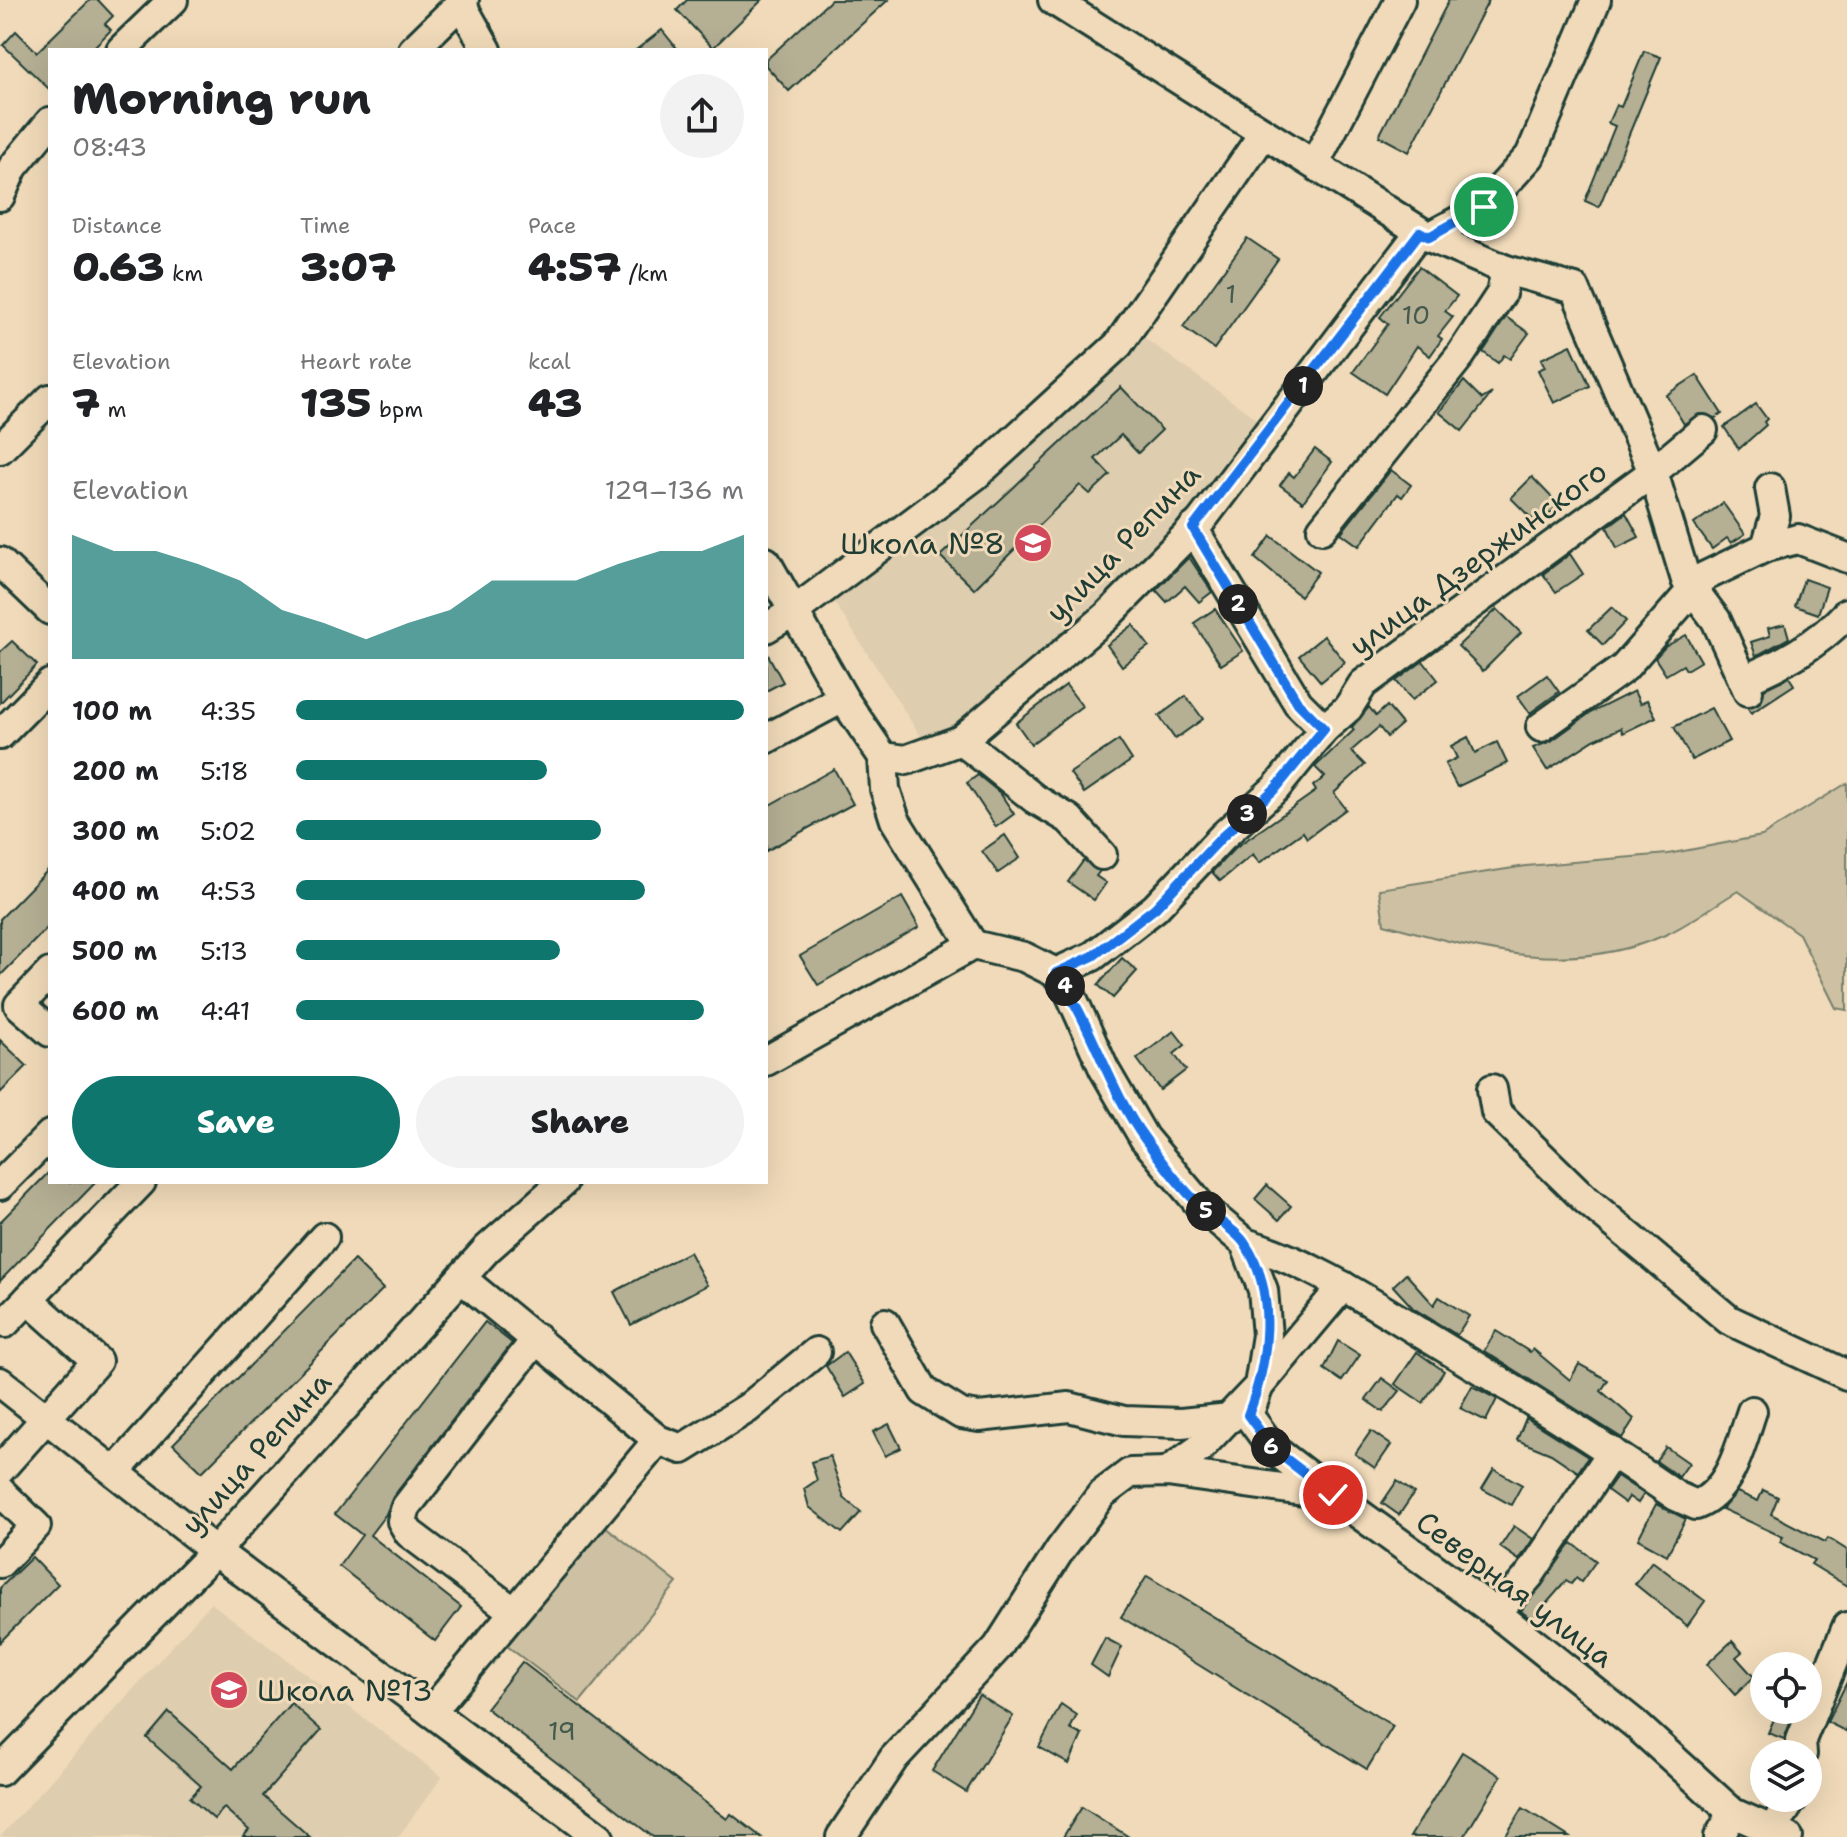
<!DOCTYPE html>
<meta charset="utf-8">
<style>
:root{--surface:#fff;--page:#f2f2f2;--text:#202124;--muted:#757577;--accent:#0f766e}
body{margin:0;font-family:"Shantell Sans",sans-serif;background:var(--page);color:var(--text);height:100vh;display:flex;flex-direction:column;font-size:30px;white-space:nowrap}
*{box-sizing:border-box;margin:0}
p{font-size:26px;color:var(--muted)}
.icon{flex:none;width:44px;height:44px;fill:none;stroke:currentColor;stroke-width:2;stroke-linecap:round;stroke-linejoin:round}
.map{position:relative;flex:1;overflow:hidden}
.side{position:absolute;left:48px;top:48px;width:720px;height:1136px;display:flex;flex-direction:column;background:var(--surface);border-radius:0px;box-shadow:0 8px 32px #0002}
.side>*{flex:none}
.controls{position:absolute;left:1750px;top:1652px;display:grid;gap:16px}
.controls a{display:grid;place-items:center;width:72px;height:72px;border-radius:50%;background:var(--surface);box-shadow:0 8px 32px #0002;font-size:40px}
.pin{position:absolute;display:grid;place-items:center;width:68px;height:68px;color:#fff;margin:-34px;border:4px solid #fff;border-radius:50%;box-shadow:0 2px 8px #0007}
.km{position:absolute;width:40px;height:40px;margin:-20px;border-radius:50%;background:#222;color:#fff;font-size:22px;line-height:40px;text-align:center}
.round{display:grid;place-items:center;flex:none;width:84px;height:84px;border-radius:42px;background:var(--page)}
.summary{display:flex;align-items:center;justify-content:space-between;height:136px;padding:0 24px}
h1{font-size:44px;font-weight:800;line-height:60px}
.metrics{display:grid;grid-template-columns:repeat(3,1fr);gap:12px;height:136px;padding:8px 24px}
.metrics div{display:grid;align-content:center}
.metrics b{font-size:40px;font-weight:800}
.metrics small{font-size:22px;font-weight:400}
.metrics p{font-size:22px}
.chart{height:224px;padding:16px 24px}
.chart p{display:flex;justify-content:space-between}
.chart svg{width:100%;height:144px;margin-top:8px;fill:var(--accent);opacity:.7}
.action{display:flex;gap:16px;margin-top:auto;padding:16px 24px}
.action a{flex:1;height:92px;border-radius:48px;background:var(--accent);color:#fff;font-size:32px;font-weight:800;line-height:92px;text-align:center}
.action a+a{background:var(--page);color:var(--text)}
ul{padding:0 24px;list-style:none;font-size:26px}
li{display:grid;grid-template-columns:128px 96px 1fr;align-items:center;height:60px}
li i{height:20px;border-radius:10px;background:var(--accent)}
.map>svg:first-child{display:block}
</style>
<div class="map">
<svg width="1847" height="1837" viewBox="0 0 1847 1837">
<rect width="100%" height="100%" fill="#f0dab9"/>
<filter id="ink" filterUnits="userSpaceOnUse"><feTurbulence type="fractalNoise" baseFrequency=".0125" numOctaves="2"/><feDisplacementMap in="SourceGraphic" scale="16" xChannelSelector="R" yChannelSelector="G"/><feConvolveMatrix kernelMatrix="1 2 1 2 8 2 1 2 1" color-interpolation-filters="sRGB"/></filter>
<g filter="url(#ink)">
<g fill="#decdae">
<path d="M1143,337L1262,423L1112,599L927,746L831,597L981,489Z"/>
<path d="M211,1603L442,1777L398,1837H0Z"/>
</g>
<g fill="#cec1a3" stroke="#767f6c" stroke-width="2">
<path d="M1847,783V1010L1836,1008L1799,934L1738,891C1714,905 1690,924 1665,935C1569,977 1480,950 1384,924L1379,889L1526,866L1668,854L1762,836Z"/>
<path d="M591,1515L677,1583L580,1702L494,1636Z"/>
</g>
<g fill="#b5af94" stroke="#1f3d34" stroke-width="2">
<path d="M90,0H98L113,16L105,24L111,30L91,50H50V90L3,45L16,31L37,52Z"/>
<path d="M687,0H762L713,48L677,10Z"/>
<path d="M831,0H888L789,91L766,66V60Z"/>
<path d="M1449,0H1489L1409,152L1379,136Z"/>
<path d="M662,30L678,50H636Z"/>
<path d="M1644,51L1661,57L1599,207L1585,201L1615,126L1608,123L1616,105L1621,107Z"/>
<path d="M1247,238L1278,259L1214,349L1183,327Z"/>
<path d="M1419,267L1457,296L1445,311L1453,317L1438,336L1442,339L1430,356L1417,346L1385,394L1353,372L1388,324L1380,317Z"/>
<path d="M1506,317L1529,333L1510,359L1504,355L1498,363L1483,352Z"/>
<path d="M1571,345L1590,386L1554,403L1538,370L1545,367L1541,359Z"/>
<path d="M1697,375L1722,414L1715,418L1699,414L1684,424L1666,395Z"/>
<path d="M1464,381L1482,399L1492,393L1462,431L1439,412Z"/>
<path d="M1121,387L1162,430L1138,453L1121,435L1095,459L1110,475L1090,494L1080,485L974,589L940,556Z"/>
<path d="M1756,404L1767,419L1764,422L1766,425L1739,449L1724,427Z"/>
<path d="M1315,449L1332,462L1303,502L1280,485L1289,473L1294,477Z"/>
<path d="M1391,470L1411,485L1402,497L1398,494L1359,546L1341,533Z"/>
<path d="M1532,477L1559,505L1538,525L1511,498Z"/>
<path d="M1723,503L1745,534L1731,543L1727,538L1712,549L1694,524Z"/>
<path d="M1626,513L1639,537L1617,548L1607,527Z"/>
<path d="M1271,536L1318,572L1300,596L1255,558Z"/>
<path d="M1570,554L1583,574L1556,592L1543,574Z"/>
<path d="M1189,557L1212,592L1199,602L1185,586L1167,602L1156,590Z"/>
<path d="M1804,579L1827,587L1818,614L1795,606Z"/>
<path d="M1612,607L1626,621L1603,645L1588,630Z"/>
<path d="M1215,609L1243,651L1221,665L1194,623Z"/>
<path d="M1497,609L1521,633L1483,671L1458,646Z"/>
<path d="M1785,624L1789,638L1756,656L1751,642L1770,636L1768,628Z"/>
<path d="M1133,625L1149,646L1122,666L1107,645Z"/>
<path d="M1686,635L1701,661L1686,670L1683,665L1666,675L1655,658L1665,647Z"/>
<path d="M1324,636L1345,662L1321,682L1299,656Z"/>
<path d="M12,641L37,665L0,703V652Z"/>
<path d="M766,651L783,682L766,691Z"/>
<path d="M1423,661L1438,680L1412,700L1396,681Z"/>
<path d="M1547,675L1559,692L1530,713L1518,696Z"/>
<path d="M1789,677L1794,685L1751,713L1748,708L1761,702L1764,689Z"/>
<path d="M1066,685L1082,706L1031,744L1016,723Z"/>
<path d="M1634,691L1640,704L1647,700L1656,717L1623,733L1621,728L1594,740L1547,770L1533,748L1551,741L1590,713Z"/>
<path d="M1186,696L1203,719L1175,739L1159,716Z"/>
<path d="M1387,706L1402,724L1387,737L1379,727L1351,751L1365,765L1334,793L1346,809L1307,838L1303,832L1259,863L1253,854L1220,881L1212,872L1235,848L1316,791L1313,786L1325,777L1315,767L1354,730L1352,727L1369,707L1376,716Z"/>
<path d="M1711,708L1729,741L1692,760L1674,727Z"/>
<path d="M1468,737L1475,753L1497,742L1507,763L1457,787L1445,764L1457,758L1451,746Z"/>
<path d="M1119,740L1132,760L1084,793L1070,773Z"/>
<path d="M834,769L853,804L766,851V807Z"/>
<path d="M978,775L1000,793L1014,814L996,827L967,783Z"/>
<path d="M1005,835L1020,858L998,873L982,851Z"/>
<path d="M1084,860L1100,871L1096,876L1106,883L1094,900L1068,882Z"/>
<path d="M50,868V925L0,976V919Z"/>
<path d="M902,897L919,927L818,985L800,956Z"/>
<path d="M1122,958L1137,971L1113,998L1098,985Z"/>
<path d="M1174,1031L1185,1045L1174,1054L1186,1070L1160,1090L1137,1059Z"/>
<path d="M0,1040L27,1066L0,1093Z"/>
<path d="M50,1171V1182H96L0,1281V1222Z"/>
<path d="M1267,1185L1291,1206L1279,1220L1255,1199Z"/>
<path d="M689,1252L707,1285L631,1325L614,1292Z"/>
<path d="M354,1260L383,1289L202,1472L173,1444Z"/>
<path d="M1406,1274L1434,1305L1439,1297L1469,1316L1457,1335L1413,1308L1393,1286Z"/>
<path d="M485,1322L512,1343L393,1497L386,1514L370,1535L461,1607L435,1641L339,1566L362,1535L335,1514Z"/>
<path d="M1496,1331L1530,1352L1533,1349L1570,1380L1579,1364L1608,1380L1601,1391L1634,1419L1622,1438L1484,1351Z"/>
<path d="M1338,1341L1360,1355L1342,1381L1324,1369Z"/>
<path d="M845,1352L865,1384L845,1397L826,1366Z"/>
<path d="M1417,1352L1444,1371L1423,1403L1395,1384Z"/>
<path d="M1382,1378L1400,1391L1383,1412L1366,1400Z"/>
<path d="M1472,1386L1497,1399L1486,1421L1460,1408Z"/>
<path d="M1526,1418L1588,1457L1578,1472L1551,1454L1517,1440Z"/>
<path d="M889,1424L901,1448L885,1456L873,1432Z"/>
<path d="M1371,1431L1391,1445L1375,1468L1355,1454Z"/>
<path d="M1666,1447L1689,1463L1679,1477L1656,1461Z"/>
<path d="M830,1456L844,1498L861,1512L842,1533L809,1507L804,1489L817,1480L811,1462Z"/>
<path d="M1494,1469L1522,1485L1511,1505L1482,1489Z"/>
<path d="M1617,1476L1644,1494L1638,1503L1629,1497L1625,1503L1607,1490Z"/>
<path d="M1397,1481L1414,1493L1399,1515L1382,1503Z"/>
<path d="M1763,1490L1778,1497L1771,1514L1825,1542L1828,1538L1847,1550V1586L1811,1564L1814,1560L1780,1542L1783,1537L1722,1509L1737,1492L1758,1501Z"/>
<path d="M1656,1504L1686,1519L1667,1555L1638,1539Z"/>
<path d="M1514,1526L1533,1539L1519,1560L1500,1547Z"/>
<path d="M1572,1543L1596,1561L1581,1582L1576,1578L1571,1584L1566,1581L1532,1620L1521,1611Z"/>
<path d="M32,1557L58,1584L0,1642V1588Z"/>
<path d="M1652,1561L1705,1601L1687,1626L1635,1584Z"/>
<path d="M1147,1576L1393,1726L1367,1769L1121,1617Z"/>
<path d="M1105,1638L1122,1647L1108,1677L1091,1665Z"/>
<path d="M1732,1641L1742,1652L1736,1657L1754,1677L1735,1695L1707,1664Z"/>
<path d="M522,1662L727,1819L731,1814L761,1837H653L486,1708Z"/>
<path d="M1847,1682V1732L1827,1722Z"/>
<path d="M979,1695L1013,1716L966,1792L932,1771Z"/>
<path d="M291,1703L321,1730L263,1796L310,1837H243L249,1830L224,1808L214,1819L190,1798L201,1786L147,1738L169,1712L233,1769Z"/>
<path d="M1061,1704L1077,1715L1070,1729L1082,1735L1069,1764L1039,1747Z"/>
<path d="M1777,1712L1792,1718L1784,1739L1768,1733Z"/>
<path d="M1462,1752L1501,1776L1464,1837H1410Z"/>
<path d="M1082,1807L1129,1837H1063Z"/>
<path d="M1523,1808L1569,1837H1505Z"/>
</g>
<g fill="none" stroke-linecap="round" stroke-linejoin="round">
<defs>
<g id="minor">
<path d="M459,0L487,50"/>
<path d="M1053,0L1429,237L1506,270L1575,289L1653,472L1686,580L1716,620L1748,691"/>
<path d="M121,50L173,0"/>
<path d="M413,50L464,0"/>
<path d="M1315,163L1400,0"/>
<path d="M0,196L13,167L50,122"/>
<path d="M1429,237L1484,207L1530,156L1596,0"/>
<path d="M0,449L50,399"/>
<path d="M1193,528L1298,703L1324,729"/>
<path d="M1322,529L1460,356L1501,294L1506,270"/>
<path d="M1766,547L1798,539L1847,558"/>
<path d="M0,562L50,610"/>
<path d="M766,562L843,698L883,757L885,789L895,820L973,945"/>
<path d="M1689,584L1766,547L1775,516L1770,488"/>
<path d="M766,628L793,612L976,475L1118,345L1264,133"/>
<path d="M1743,680C1782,664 1818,645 1847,613"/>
<path d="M1541,727L1624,668L1693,589"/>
<path d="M0,735L50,684"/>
<path d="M766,739L843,698"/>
<path d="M961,740L1035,799L1069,819L1102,855"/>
<path d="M883,757L906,760L961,740L1106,617L1201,521L1420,232"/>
<path d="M973,945L1024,957L1056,973L1069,991L1104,1069L1144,1138L1201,1206L1245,1243L1263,1290L1267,1335L1259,1386L1199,1449L1167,1472"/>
<path d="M50,973L19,1005L50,1032"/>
<path d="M1056,973L1093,956L1155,908L1223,836L1276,788L1324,729L1348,708L1363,684L1653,472L1703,430"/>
<path d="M766,1061L973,945"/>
<path d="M1492,1089L1496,1112L1585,1199L1729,1320L1847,1375"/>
<path d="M0,1185L50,1135"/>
<path d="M1245,1243C1312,1263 1370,1302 1429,1338C1513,1389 1596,1440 1676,1496L1696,1505C1731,1492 1741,1443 1752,1411"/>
<path d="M461,1278L658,1440L682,1449L748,1408L816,1352"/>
<path d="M5,1323L141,1182"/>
<path d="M885,1323L924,1391L961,1414L979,1417L1069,1407L1124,1421L1181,1423L1230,1418"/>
<path d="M0,1382L215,1551L599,1837"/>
<path d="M0,1470L97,1361L28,1299"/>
<path d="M115,1472L324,1237"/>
<path d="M0,1491L36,1526L0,1563"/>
<path d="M1329,1492L1273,1449L1248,1415L1259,1386L1343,1286"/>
<path d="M513,1611L409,1533L402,1521L406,1507L537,1338"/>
<path d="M1496,1613L1529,1576L1612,1452"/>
<path d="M431,1712L658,1440"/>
<path d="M1802,1754L1801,1740L1847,1627"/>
<path d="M0,1771L215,1551L487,1249L563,1182"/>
<path d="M1772,1830L1793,1798"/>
<path d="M841,1837L894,1758L998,1647L1060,1550L1102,1494L1130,1473L1167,1472L1333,1495L1496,1613L1635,1724L1733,1813L1788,1837"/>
<path d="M1719,1837L1733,1813"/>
</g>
</defs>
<use href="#minor" stroke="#1f3d34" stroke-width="34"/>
<use href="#minor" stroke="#f0dab9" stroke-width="28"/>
</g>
</g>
<g fill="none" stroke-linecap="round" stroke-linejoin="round" filter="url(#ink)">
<defs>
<path id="route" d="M1333,1495L1273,1449L1248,1415C1268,1364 1278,1293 1245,1244C1236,1230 1216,1220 1204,1209C1182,1190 1162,1162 1145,1139C1108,1088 1092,1024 1056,973L1093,956L1155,908L1223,836L1276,788L1324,729L1298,703L1193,528L1420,232L1429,237L1484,207"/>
</defs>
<use href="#route" stroke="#fff" stroke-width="16"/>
<use href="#route" stroke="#1a73e8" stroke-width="10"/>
</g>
<defs>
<symbol id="school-disc" viewBox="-11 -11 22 22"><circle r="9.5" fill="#d1495b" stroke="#f0dab9"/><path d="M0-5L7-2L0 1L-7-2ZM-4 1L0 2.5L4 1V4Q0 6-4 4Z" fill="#fff"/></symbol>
</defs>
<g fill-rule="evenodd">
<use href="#school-disc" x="1011" y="521" width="44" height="44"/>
<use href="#school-disc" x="207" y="1668" width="44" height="44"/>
</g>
<g text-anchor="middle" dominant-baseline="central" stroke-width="6" stroke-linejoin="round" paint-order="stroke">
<g font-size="26" fill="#445a4c">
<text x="1231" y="293">1</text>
<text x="1416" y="314">10</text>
<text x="562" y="1730">19</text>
</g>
<g font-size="30" fill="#1f3d34" stroke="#f0dab9" text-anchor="end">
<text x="1005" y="543">Школа №8</text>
<text x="257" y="1690" text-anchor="start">Школа №13</text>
</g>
<g font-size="30" fill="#1f3d34" stroke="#f0dab9">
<text transform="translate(1123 543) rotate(-46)">улица Репина</text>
<text transform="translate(1478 558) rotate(-36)">улица Дзержинского</text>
<text transform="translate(256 1453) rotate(-48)">улица Репина</text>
<text transform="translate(1515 1589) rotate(37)">Северная улица</text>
</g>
</g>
</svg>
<div class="controls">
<a><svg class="icon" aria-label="locate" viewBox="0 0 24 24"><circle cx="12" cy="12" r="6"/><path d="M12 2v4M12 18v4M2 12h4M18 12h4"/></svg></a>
<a><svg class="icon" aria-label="layers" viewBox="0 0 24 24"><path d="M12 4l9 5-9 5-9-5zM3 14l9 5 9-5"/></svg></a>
</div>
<div class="pin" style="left:1484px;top:207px;background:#1e9e55"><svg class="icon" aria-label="arrive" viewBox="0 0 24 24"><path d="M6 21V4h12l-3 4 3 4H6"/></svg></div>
<div class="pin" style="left:1333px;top:1495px;background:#d93025"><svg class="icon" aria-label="check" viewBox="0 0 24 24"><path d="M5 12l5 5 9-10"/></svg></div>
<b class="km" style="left:1303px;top:386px">1</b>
<b class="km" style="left:1238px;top:604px">2</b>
<b class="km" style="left:1247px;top:814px">3</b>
<b class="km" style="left:1065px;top:986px">4</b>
<b class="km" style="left:1206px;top:1211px">5</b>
<b class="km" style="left:1271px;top:1447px">6</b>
<section class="side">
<div class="summary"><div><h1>Morning run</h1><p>08:43</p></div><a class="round"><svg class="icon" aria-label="share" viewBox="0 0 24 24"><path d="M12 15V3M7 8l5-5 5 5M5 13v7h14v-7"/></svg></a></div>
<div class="metrics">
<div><p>Distance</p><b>0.63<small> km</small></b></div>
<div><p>Time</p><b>3:07</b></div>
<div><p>Pace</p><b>4:57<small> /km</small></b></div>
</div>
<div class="metrics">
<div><p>Elevation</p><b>7<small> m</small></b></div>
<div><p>Heart rate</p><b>135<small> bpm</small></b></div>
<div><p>kcal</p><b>43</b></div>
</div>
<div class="chart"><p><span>Elevation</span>129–136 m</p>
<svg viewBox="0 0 160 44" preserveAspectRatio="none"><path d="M0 44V6L10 11L20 11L30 15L40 20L50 29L60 33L70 38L80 33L90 29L100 20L110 20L120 20L130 15L140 11L150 11L160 6V44z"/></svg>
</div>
<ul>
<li><b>100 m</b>4:35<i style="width:100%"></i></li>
<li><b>200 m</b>5:18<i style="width:56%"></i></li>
<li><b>300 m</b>5:02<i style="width:68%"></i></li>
<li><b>400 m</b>4:53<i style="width:78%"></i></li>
<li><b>500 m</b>5:13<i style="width:59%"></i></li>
<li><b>600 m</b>4:41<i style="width:91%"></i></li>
</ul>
<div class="action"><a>Save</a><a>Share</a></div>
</section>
</div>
